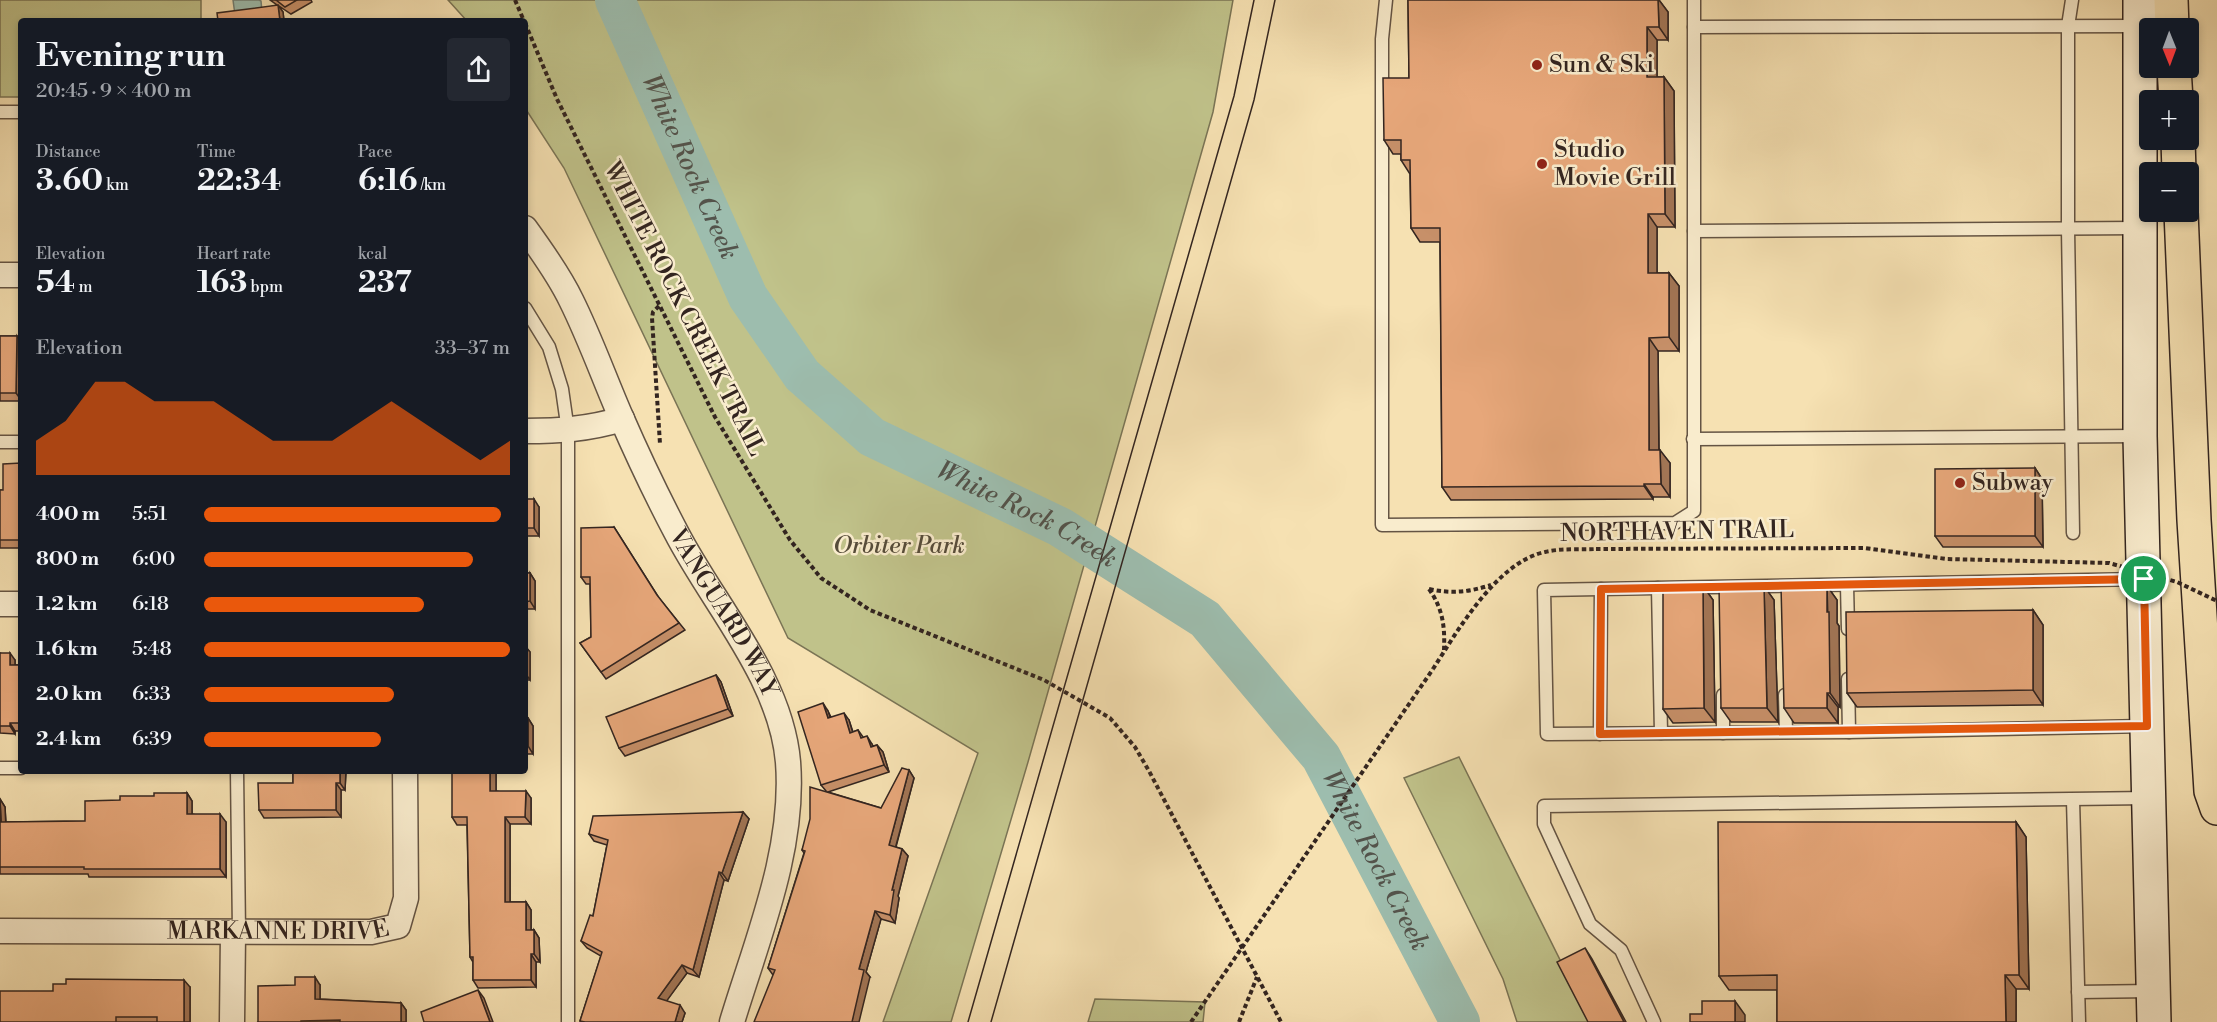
<!DOCTYPE html>
<meta charset="utf-8">
<style>
:root{--surface:#171b24;--page:#242831;--text:#f1f3f6;--muted:#9ea1a6;--accent:#ea580c}
body{margin:0;font-family:"Libre Bodoni",serif;background:var(--page);color:var(--text);height:100vh;display:flex;flex-direction:column;font-size:22px;white-space:nowrap}
*{box-sizing:border-box;margin:0}
p{font-size:20px;color:var(--muted)}
.icon{flex:none;width:33px;height:33px;fill:none;stroke:currentColor;stroke-width:2;stroke-linecap:round;stroke-linejoin:round}
.map{position:relative;flex:1;overflow:hidden}
.sheet{position:absolute;left:18px;top:18px;width:510px;height:756px;display:flex;flex-direction:column;background:var(--surface);border-radius:6px;box-shadow:0 3px 9px #0003}
.sheet>*{flex:none}
.needle{width:39px;rotate:179deg}
.tools{position:absolute;left:2139px;top:18px;display:grid;gap:12px}
.tools a{display:grid;place-items:center;width:60px;height:60px;border-radius:6px;background:var(--surface);box-shadow:0 3px 9px #0003;font-size:30px}
.pin{position:absolute;display:grid;place-items:center;width:51px;height:51px;color:#fff;margin:-26px;border:3px solid #fff;border-radius:50%;box-shadow:0 2px 6px #0007}
.round{display:grid;place-items:center;flex:none;width:63px;height:63px;border-radius:6px;background:var(--page)}
.overview{display:flex;align-items:center;justify-content:space-between;height:102px;padding:0 18px}
h1{font-size:33px;font-weight:700;line-height:45px}
.figures{display:grid;grid-template-columns:repeat(3,1fr);gap:9px;height:102px;padding:6px 18px}
.figures div{display:grid;align-content:center}
.figures b{font-size:30px;font-weight:700}
.figures small{font-size:16px;font-weight:400}
.figures p{font-size:16px}
.chart{height:168px;padding:12px 18px}
.chart p{display:flex;justify-content:space-between}
.chart svg{width:100%;height:108px;margin-top:6px;fill:var(--accent);opacity:.7}
ul{padding:0 18px;list-style:none;font-size:20px}
li{display:grid;grid-template-columns:96px 72px 1fr;align-items:center;height:45px}
li i{height:15px;border-radius:8px;background:var(--accent)}
.map>svg:first-child{display:block}
</style>
<div class="map">
<svg width="2217" height="1022" viewBox="0 0 2217 1022">
<rect width="100%" height="100%" fill="#f6e1b2"/>
<filter id="stains"><feTurbulence type="fractalNoise" baseFrequency=".00333" numOctaves="4"/><feColorMatrix values="0 0 0 0 .2 0 0 0 0 .09 0 0 0 0 .02 0 0 0 .5 -.17"/></filter>
<radialGradient id="worn" r=".72"><stop offset=".6" stop-color="#630" stop-opacity="0"/><stop offset="1" stop-color="#630" stop-opacity=".3"/></radialGradient>
<g fill="#c0c28a" stroke="#7a7455" stroke-width="1.5">
<path d="M0,0H201V21H21V97H0Z"/>
<path d="M448,0H1233L1213,112L1028,762L951,1022H883L978,753L788,638L564,168L525,108V21H467Z"/>
<path d="M1459,757L1591,1022H1517L1503,979L1404,778Z"/>
<path d="M1095,999L1205,1002L1203,1022H1088Z"/>
</g>
<path fill="#9dbdae" stroke="#738075" stroke-width="1.5" d="M233,0H259L261,1L262,12L235,15Z"/>
<g fill="none" stroke-linecap="round" stroke-linejoin="round">
<path stroke="#9dbdae" stroke-width="40" id="s1" d="M615,0L748,297L802,375L872,437L1060,527L1205,619L1321,757L1460,1022"/>
<defs>
<g id="service">
<path d="M1386,0L1382,39V525L1675,523L1694,511V0"/>
<path d="M2072,0L2068,26V229L2073,533"/>
<path d="M1694,27L2139,26"/>
<path d="M0,112H21"/>
<path d="M1694,231L2138,228"/>
<path d="M525,308L549,347L562,389L568,431V1022"/>
<path d="M1693,439L2139,436"/>
<path d="M0,442H21"/>
<path d="M2143,579L1544,590L1547,734L1849,732L2147,726"/>
<path d="M1847,585L1848,629"/>
<path d="M1658,588L1661,733"/>
<path d="M1848,679L1849,732"/>
<path d="M1723,695V733"/>
<path d="M1785,695L1786,732"/>
<path d="M1600,734L1601,589"/>
<path d="M0,768H21"/>
<path d="M237,771L239,933"/>
<path d="M2073,800L2079,1022"/>
<path d="M2078,992L2152,991"/>
<path d="M1654,1022L1621,950L1590,924L1544,824V806L2148,798"/>
</g>
<g id="minor">
<path id="s2" d="M525,228C541,250 559,275 571,300C590,338 604,378 621,417C638,456 656,494 676,532C713,604 781,678 788,762C795,850 757,939 732,1022"/>
<path d="M0,275H21"/>
<path d="M525,431C559,431 589,429 622,419"/>
<path d="M0,604H21"/>
<path id="s3" d="M0,931L371,932L398,926L406,898L405,771"/>
<path d="M232,1022L233,933"/>
</g>
<path id="secondary" d="M2140,0V436L2154,1022"/>
<g id="motorway">
<path d="M2171,0L2172,28"/>
<path d="M2174,68L2176,100"/>
<path d="M2178,140L2179,172"/>
<path d="M2181,212L2194,520L2211,791L2217,808"/>
</g>
</defs>
<use href="#service" stroke="#645444" stroke-width="15"/>
<use href="#minor" stroke="#645444" stroke-width="27"/>
<use href="#secondary" stroke="#332520" stroke-width="36"/>
<use href="#motorway" stroke="#332520" stroke-width="36"/>
<g stroke="#332520" stroke-width="4" stroke-dasharray="4.5 3" stroke-linecap="butt">
<path d="M515,0L524,21"/>
<path d="M525,23L557,99L715,417L790,540L821,578L870,610L1044,680L1110,718L1135,747L1149,771L1281,1022"/>
<path d="M659,306L653,312L652,318L660,444"/>
<path d="M1429,589C1443,609 1445,627 1444,650"/>
<path d="M1429,589C1452,594 1469,592 1491,585"/>
<path d="M1433,669C1458,630 1497,562 1545,552C1561,548 1580,550 1596,549"/>
<path d="M1239,1022L1257,977"/>
</g>
<use href="#service" stroke="#f9eccd" stroke-width="12"/>
<use href="#minor" stroke="#f9eccd" stroke-width="24"/>
<use href="#secondary" stroke="#f9eccd" stroke-width="33"/>
<use href="#motorway" stroke="#f6e1b2" stroke-width="33"/>
<g stroke="#332520" stroke-width="1.5">
<path d="M968,1022L1234,96L1254,0"/>
<path d="M991,1022L1254,100L1275,0"/>
</g>
<g stroke="#332520" stroke-width="4" stroke-dasharray="4.5 3" stroke-linecap="butt">
<path d="M1596,549L1864,548L1947,559L2109,563L2177,582L2217,601"/>
<path d="M1191,1022L1433,669"/>
</g>
</g>
<g fill="#c79069" stroke="#332520" stroke-width="1.5">
<path d="M270,0H311L312,2L291,14L279,6L283,12L284,21H218L277,5Z"/>
<path d="M1408,0H1659L1668,12V40H1657V77H1664L1674,91L1675,227H1657V273H1669L1679,286V351H1658L1659,450L1670,463V497H1653V499L1451,500L1442,487L1440,242H1420L1411,228L1410,174L1401,160V154H1393L1384,140L1409,78Z"/>
<path d="M0,336H17L21,342V401H0Z"/>
<path d="M21,463V548H0V490H3Z"/>
<path d="M2035,468L2042,479L2043,547H1943L1935,536Z"/>
<path d="M525,499L539,507V536H525Z"/>
<path d="M614,527L659,598L685,630L606,679L580,643L591,637L590,584H586L581,577Z"/>
<path d="M525,573H530L535,581V609H525Z"/>
<path d="M1703,586L1713,600L1715,722L1673,723L1663,709Z"/>
<path d="M1764,586L1774,600L1778,722H1731L1721,708Z"/>
<path d="M1827,586L1837,600V623L1839,626L1840,707H1838V723H1794L1784,708Z"/>
<path d="M2033,610L2043,625V705L1857,707L1847,693Z"/>
<path d="M525,646L530,652V680H525Z"/>
<path d="M0,653L15,660V665H21V731H15V734L0,733Z"/>
<path d="M716,675L721,682L733,716L625,756L619,748Z"/>
<path d="M828,711L831,717L849,720L853,732L858,730L863,737L872,744L873,746L877,745L883,752L889,772L828,792L881,808L909,770L914,778L896,847L902,849L908,856L898,896L899,898L895,923L881,919L866,972L870,977L773,975L768,968L804,853L802,850L826,791L821,785Z"/>
<path d="M525,718H528L533,726V754H525Z"/>
<path d="M293,771H346L345,790H341V817L264,818L259,810L293,783Z"/>
<path d="M496,771V791L531,798V824H510V902H526L531,910V930H534L539,938L540,962H536V987L478,988L473,980V962L470,957L467,825H457L452,817Z"/>
<path d="M187,793L192,801V814L226,822V877H89L88,874H0V799L5,807L6,822L85,821L120,800Z"/>
<path d="M743,812L749,819L728,881L724,880L699,977L687,973L666,1001L685,1013L682,1022H581L580,1021L601,956L587,948L581,941L593,916L607,845L594,841L589,834Z"/>
<path d="M2016,822L2026,837L2029,989H2016V1022H1777V990H1729L1719,976Z"/>
<path d="M320,985V999L401,1003L406,1010V1022H258Z"/>
<path d="M190,987V1022H0L53,991Z"/>
</g>
<g fill="#a27555" stroke="#332520" stroke-width="1.5">
<path d="M1658,0H1659L1668,12V40L1659,27Z"/>
<path d="M278,5L283,12L284,21H280Z"/>
<path d="M1647,27L1657,40V90L1647,77Z"/>
<path d="M1664,77L1674,91L1675,227L1665,214Z"/>
<path d="M1648,214L1657,227V286L1648,273Z"/>
<path d="M1669,273L1679,286V351L1669,337Z"/>
<path d="M17,336L21,342V400L16,393Z"/>
<path d="M1649,338L1658,351L1659,463L1649,450Z"/>
<path d="M1660,450L1670,463V497L1661,484Z"/>
<path d="M2035,468L2042,479L2043,547L2035,536Z"/>
<path d="M1644,484L1653,497V499L1644,486Z"/>
<path d="M534,499L539,507V536L534,528Z"/>
<path d="M530,573L535,581V609L530,601Z"/>
<path d="M1703,586L1713,600L1715,722L1704,708Z"/>
<path d="M1764,586L1774,600L1778,722L1767,708Z"/>
<path d="M1827,586L1837,600V623L1839,626L1840,707L1830,693Z"/>
<path d="M2033,610L2043,625V705L2033,690Z"/>
<path d="M525,646L530,652V680L525,673Z"/>
<path d="M10,653L15,660V673L10,665Z"/>
<path d="M716,675L721,682L733,716L728,709Z"/>
<path d="M1827,693L1838,707V723L1827,708Z"/>
<path d="M823,703L828,711L833,726L828,718Z"/>
<path d="M844,713L849,720L855,740L850,733Z"/>
<path d="M528,718L533,726V754L528,746Z"/>
<path d="M10,723L15,731V734L10,726Z"/>
<path d="M867,736L872,744L876,755L871,747Z"/>
<path d="M877,745L883,752L889,772L884,765Z"/>
<path d="M909,770L914,778L894,853L889,845Z"/>
<path d="M340,771H346L345,790L340,783Z"/>
<path d="M490,771H496V799L490,791Z"/>
<path d="M336,783L341,790V817L336,810Z"/>
<path d="M526,791L531,798V824L525,817Z"/>
<path d="M187,793L192,801V822L187,814Z"/>
<path d="M0,799L5,807L6,829L1,822Z"/>
<path d="M743,812L749,819L728,881L722,873Z"/>
<path d="M220,814L226,822V877L220,869Z"/>
<path d="M505,817L510,824V910L505,902Z"/>
<path d="M2016,822L2026,837L2029,989L2019,975Z"/>
<path d="M902,849L908,856L898,896L899,898L895,923L890,915L892,890Z"/>
<path d="M719,872L724,880L699,977L693,970Z"/>
<path d="M526,902L531,910V938L526,930Z"/>
<path d="M875,911L881,919L866,972L870,977L859,1022H852L859,969Z"/>
<path d="M534,930L539,938L540,962L534,954Z"/>
<path d="M1585,948L1592,959L1626,1022H1624Z"/>
<path d="M531,954L536,962V987L531,980Z"/>
<path d="M682,965L687,973L663,1006L658,998Z"/>
<path d="M2005,975L2016,989V1022H2006Z"/>
<path d="M315,977L320,985V1006L315,999Z"/>
<path d="M184,980L190,987V1022H184Z"/>
<path d="M478,990L484,998L493,1022H490Z"/>
<path d="M1735,1001L1745,1015V1022H1735Z"/>
<path d="M401,1003L406,1010V1022H401Z"/>
<path d="M680,1005L685,1013L682,1022H675Z"/>
</g>
<g fill="#e7a77a" stroke="#332520" stroke-width="1.5">
<path d="M276,0H297L285,7Z"/>
<path d="M1408,0H1658L1659,27H1647V77H1664L1665,214H1648V273H1669V337L1649,338V450H1660L1661,484H1644V486L1442,487L1440,228H1411L1410,160H1401V140H1384L1383,78H1409Z"/>
<path d="M278,5L280,21H218L217,13Z"/>
<path d="M0,336H17L16,393H0Z"/>
<path d="M21,463V540H0V490H3V464Z"/>
<path d="M2035,468V536H1935V469Z"/>
<rect x="525" y="499" width="9" height="29"/>
<path d="M614,527L657,595L679,623L601,672L580,643L591,637L590,577H581V528Z"/>
<path d="M525,573H530V601L525,602Z"/>
<path d="M1663,586H1703L1704,708L1663,709Z"/>
<path d="M1719,586H1764L1767,708H1721Z"/>
<path d="M1781,586H1827V612H1829L1830,693H1827V708H1784Z"/>
<path d="M2033,610V690L1847,693L1846,612Z"/>
<path d="M0,653H10V665H21V723H10V726H0Z"/>
<path d="M716,675L728,709L619,748L606,717Z"/>
<path d="M823,703L828,718L844,713L850,733L858,730L861,738L867,736L871,747L877,745L884,765L821,785L798,712Z"/>
<rect x="525" y="718" width="3" height="28"/>
<path d="M902,768L909,770L889,845L902,849L892,890H894L890,915L875,911L859,969L864,970L852,1022H754L775,970L768,968L805,851L802,850L810,819V787L881,808Z"/>
<path d="M293,771H340V783H336V810H259L258,783H293Z"/>
<path d="M452,771H490V791H526L525,817H505V902H526V930H534V954H531V980H473V957H470L467,817H452Z"/>
<path d="M154,793H187V814H220V869H84V867H0V799L1,822L85,821V801L120,800V796H154Z"/>
<path d="M743,812L722,873L719,872L693,970L682,965L658,998L680,1005L675,1022H585L580,1021L602,952L581,941L590,915L593,916L608,840L589,834L593,816Z"/>
<path d="M1718,822H2016L2019,975H2005L2006,1022H1777V975L1719,976Z"/>
<path d="M1585,948L1624,1022H1588L1557,962Z"/>
<path d="M295,977H315V999L401,1003V1022H340V1020L301,1021V1022H258V986L295,985Z"/>
<path d="M66,979L184,980V1022H157V1017H116V1022H0V991H53V984H66Z"/>
<path d="M478,990L490,1022H424L421,1012Z"/>
<path d="M1702,1001H1735V1022H1690V1014H1702Z"/>
</g>
<g fill="none" stroke-linecap="round" stroke-linejoin="round">
<defs>
<path id="route" d="M2144,579L2147,726L1600,734L1601,589Z"/>
</defs>
<use href="#route" stroke="#fff" stroke-width="12"/>
<use href="#route" stroke="#ea580c" stroke-width="8"/>
</g>
<g fill="#8f2418" stroke="#f9eccd" stroke-width="2">
<circle cx="1537" cy="65" r="6"/>
<circle cx="1542" cy="164" r="6"/>
<circle cx="1960" cy="483" r="6"/>
</g>
<g text-anchor="middle" dominant-baseline="central" stroke-width="5" stroke-linejoin="round" paint-order="stroke">
<g font-size="24" fill="#332520" stroke="#f9eccd" text-anchor="start">
<text x="1549" y="65">Sun &amp; Ski</text>
<text x="1554" y="150">Studio<tspan x="1554" dy="28">Movie Grill</tspan></text>
<text x="1972" y="483">Subway</text>
</g>
<g font-size="24" fill="#332520" stroke="#f9eccd">
<text transform="translate(684 309) rotate(63)">WHITE ROCK CREEK TRAIL</text>
<text transform="translate(1677 532) rotate(-1)">NORTHAVEN TRAIL</text>
<text stroke="none"><textPath href="#s2" startOffset="434">VANGUARD WAY</textPath></text>
<text stroke="none"><textPath href="#s3" startOffset="278">MARKANNE DRIVE</textPath></text>
</g>
<g font-size="24" font-style="italic" fill="#564c3a" stroke="#f9eccd">
<text x="899" y="546">Orbiter Park</text>
</g>
<g font-size="26" font-style="italic" fill="#53534b" stroke="#f9eccd">
<text stroke="none"><textPath href="#s1" startOffset="183">White Rock Creek</textPath></text>
<text stroke="none"><textPath href="#s1" startOffset="687">White Rock Creek</textPath></text>
<text stroke="none"><textPath href="#s1" startOffset="1191">White Rock Creek</textPath></text>
</g>
</g>
<rect width="100%" height="100%" filter="url(#stains)"/>
<rect width="100%" height="100%" fill="url(#worn)"/>
</svg>
<div class="tools">
<a><svg class="needle" viewBox="-14 -14 28 28"><path d="M0-13l5 13h-10z" fill="#e53935"/><path d="M0 13l5-13h-10z" fill="#9ea1a6"/></svg></a>
<a>+</a>
<a>−</a>
</div>
<div class="pin" style="left:2144px;top:579px;background:#1e9e55"><svg class="icon" aria-label="arrive" viewBox="0 0 24 24"><path d="M6 21V4h12l-3 4 3 4H6"/></svg></div>
<section class="sheet">
<div class="overview"><div><h1>Evening run</h1><p>20:45 · 9 × 400 m</p></div><a class="round"><svg class="icon" aria-label="share" viewBox="0 0 24 24"><path d="M12 15V3M7 8l5-5 5 5M5 13v7h14v-7"/></svg></a></div>
<div class="figures">
<div><p>Distance</p><b>3.60<small> km</small></b></div>
<div><p>Time</p><b>22:34</b></div>
<div><p>Pace</p><b>6:16<small> /km</small></b></div>
</div>
<div class="figures">
<div><p>Elevation</p><b>54<small> m</small></b></div>
<div><p>Heart rate</p><b>163<small> bpm</small></b></div>
<div><p>kcal</p><b>237</b></div>
</div>
<div class="chart"><p><span>Elevation</span>33–37 m</p>
<svg viewBox="0 0 160 44" preserveAspectRatio="none"><path d="M0 44V30L10 22L20 6L30 6L40 14L50 14L60 14L70 22L80 30L90 30L100 30L110 22L120 14L130 22L140 30L150 38L160 30V44z"/></svg>
</div>
<ul>
<li><b>400 m</b>5:51<i style="width:97%"></i></li>
<li><b>800 m</b>6:00<i style="width:88%"></i></li>
<li><b>1.2 km</b>6:18<i style="width:72%"></i></li>
<li><b>1.6 km</b>5:48<i style="width:100%"></i></li>
<li><b>2.0 km</b>6:33<i style="width:62%"></i></li>
<li><b>2.4 km</b>6:39<i style="width:58%"></i></li>
</ul>
</section>
</div>
